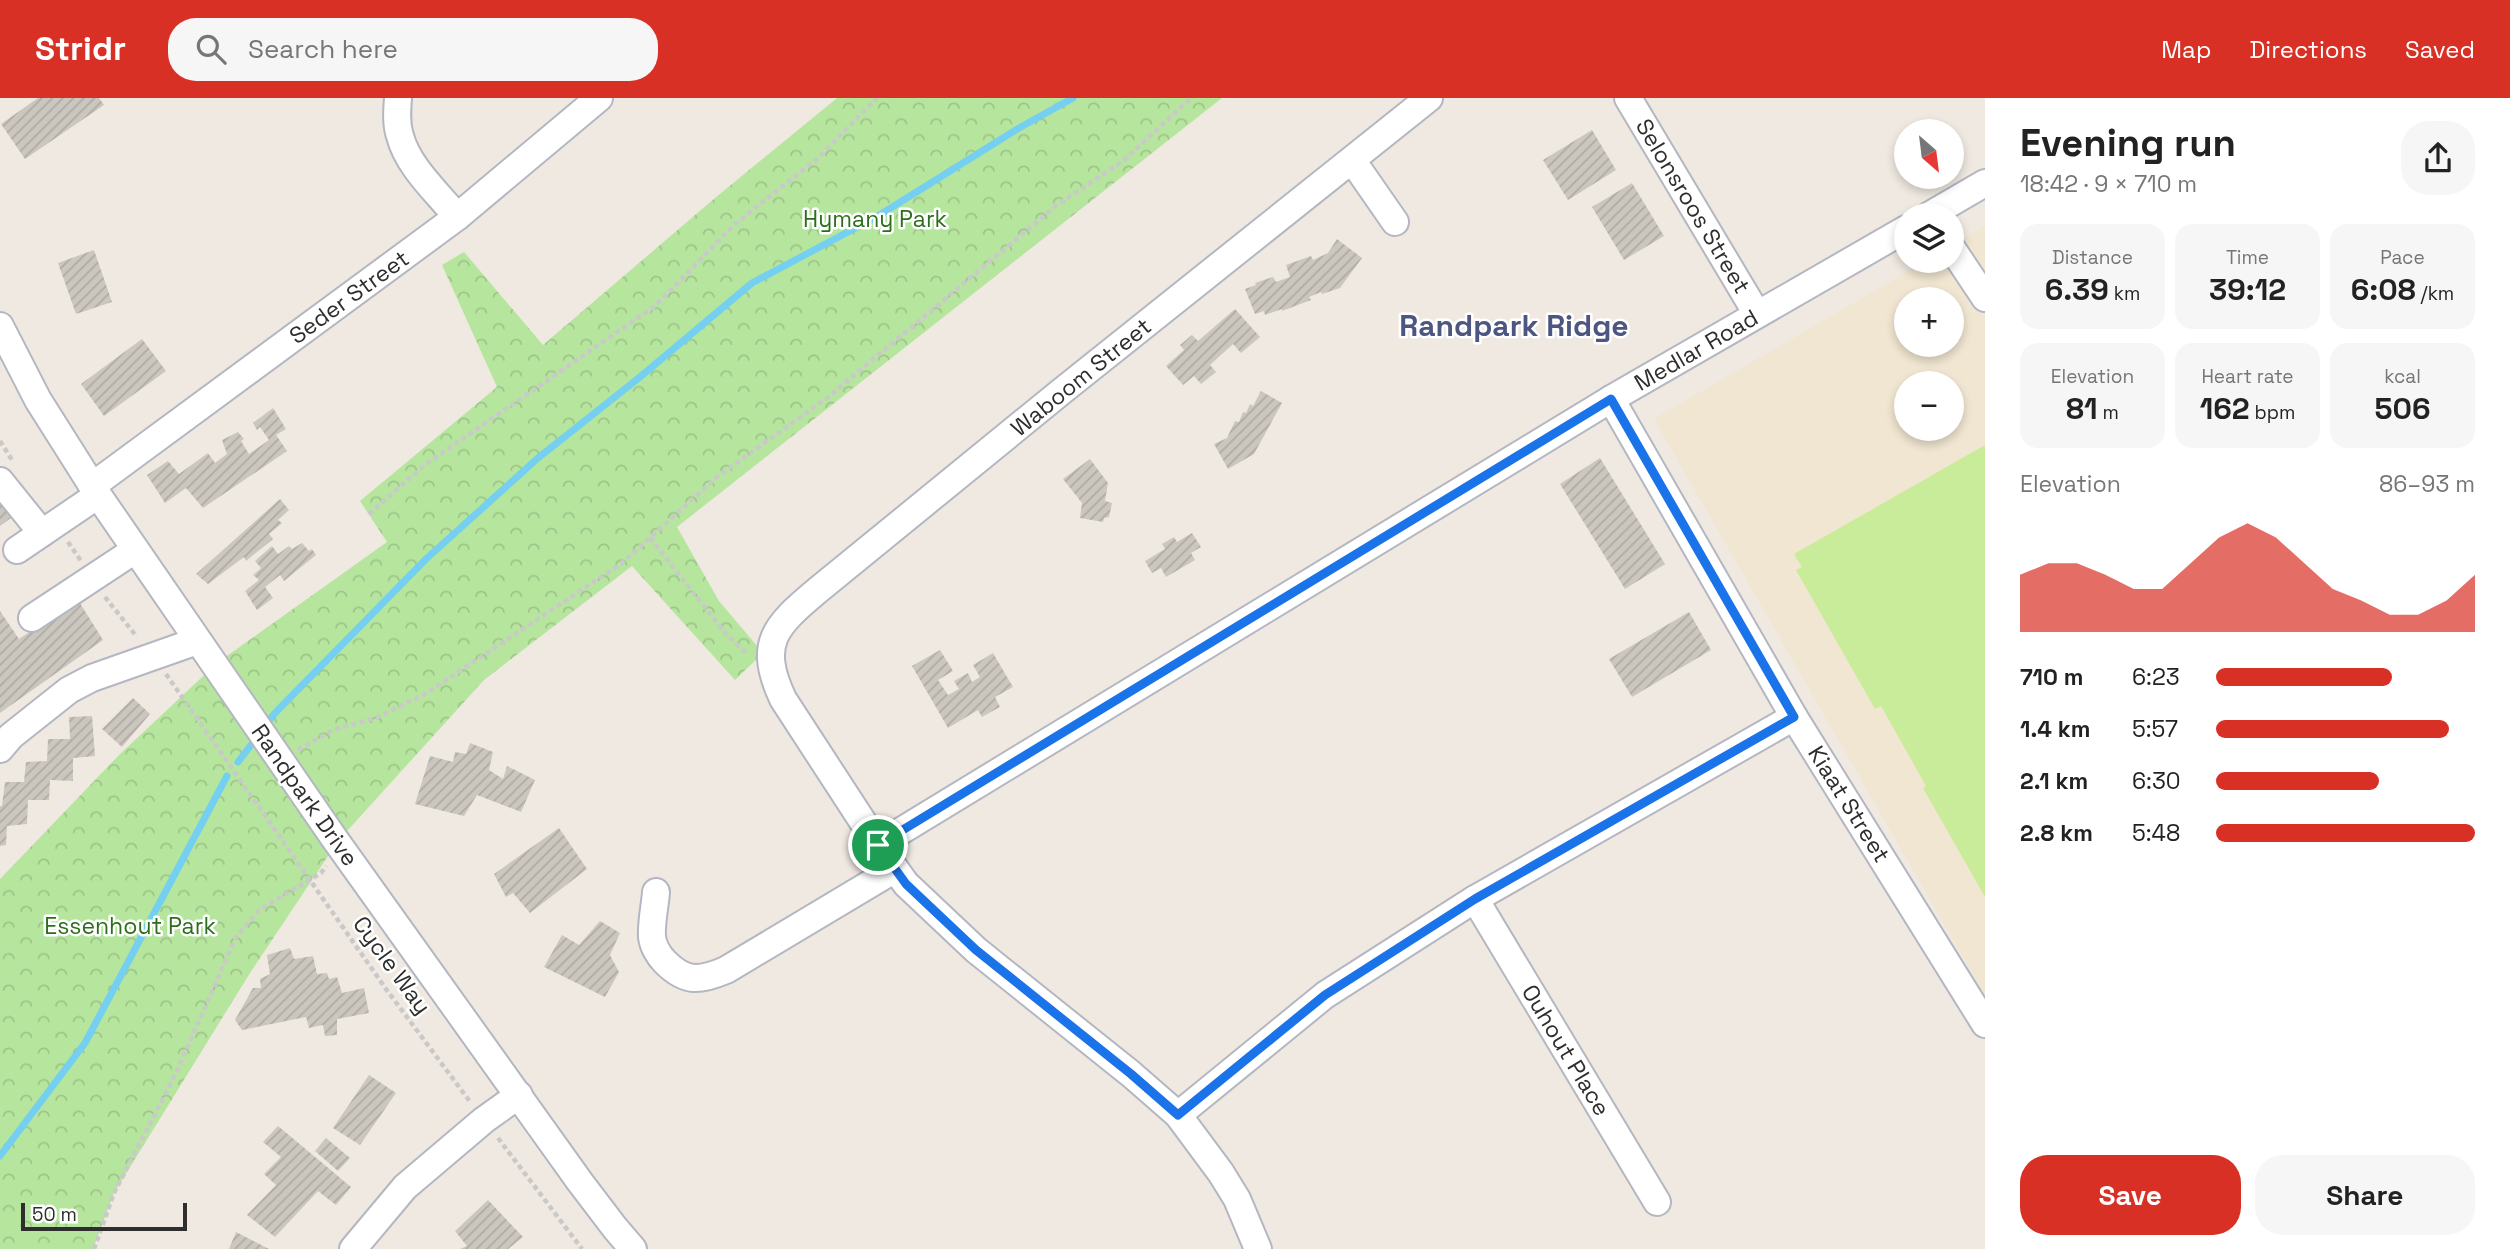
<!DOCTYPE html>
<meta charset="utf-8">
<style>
:root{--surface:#fff;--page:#f6f6f6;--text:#222;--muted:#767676;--accent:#d93025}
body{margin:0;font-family:"Space Grotesk",sans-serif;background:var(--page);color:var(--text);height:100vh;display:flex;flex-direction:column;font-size:26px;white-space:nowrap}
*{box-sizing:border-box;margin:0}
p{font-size:23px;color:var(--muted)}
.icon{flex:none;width:38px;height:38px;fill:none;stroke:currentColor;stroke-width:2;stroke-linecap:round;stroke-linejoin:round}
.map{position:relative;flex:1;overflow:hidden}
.panel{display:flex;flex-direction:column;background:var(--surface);width:525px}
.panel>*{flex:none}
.needle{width:46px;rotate:152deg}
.controls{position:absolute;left:1894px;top:21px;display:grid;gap:14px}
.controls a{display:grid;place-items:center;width:70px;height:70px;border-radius:50%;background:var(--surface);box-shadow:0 4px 10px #0003;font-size:35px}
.scale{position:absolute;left:21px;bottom:18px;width:166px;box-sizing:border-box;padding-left:7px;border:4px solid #2e2e2e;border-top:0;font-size:19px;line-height:24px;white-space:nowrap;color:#2e2e2e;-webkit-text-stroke:5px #fff;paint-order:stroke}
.pin{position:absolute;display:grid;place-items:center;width:60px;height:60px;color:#fff;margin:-30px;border:4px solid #fff;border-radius:50%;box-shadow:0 2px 7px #0007}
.round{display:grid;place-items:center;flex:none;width:74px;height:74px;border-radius:28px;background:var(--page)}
.headline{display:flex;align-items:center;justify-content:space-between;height:119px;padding:0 35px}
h1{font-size:38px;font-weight:800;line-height:52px}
.stats{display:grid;grid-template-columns:repeat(3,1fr);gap:10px;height:119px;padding:7px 35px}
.stats div{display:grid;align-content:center;border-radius:18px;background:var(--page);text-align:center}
.stats b{font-size:30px;font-weight:800}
.stats small{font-size:19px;font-weight:400}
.stats p{font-size:19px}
.chart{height:196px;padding:14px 35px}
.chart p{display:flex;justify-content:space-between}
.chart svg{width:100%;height:126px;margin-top:7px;fill:var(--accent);opacity:.7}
.cta{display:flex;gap:14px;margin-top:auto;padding:14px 35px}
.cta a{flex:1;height:80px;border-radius:28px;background:var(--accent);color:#fff;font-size:28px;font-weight:800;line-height:80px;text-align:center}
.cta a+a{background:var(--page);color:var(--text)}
ul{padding:0 35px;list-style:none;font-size:23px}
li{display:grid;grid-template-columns:112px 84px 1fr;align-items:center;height:52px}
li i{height:18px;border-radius:9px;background:var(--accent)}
header{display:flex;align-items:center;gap:42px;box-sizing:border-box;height:98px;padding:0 35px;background:var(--accent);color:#fff}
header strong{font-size:33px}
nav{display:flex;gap:38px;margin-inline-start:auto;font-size:24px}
.search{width:490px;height:63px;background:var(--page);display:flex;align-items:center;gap:18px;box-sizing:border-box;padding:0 24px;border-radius:28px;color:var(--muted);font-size:26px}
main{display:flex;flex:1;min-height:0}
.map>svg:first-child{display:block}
</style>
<header>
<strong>Stridr</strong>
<div class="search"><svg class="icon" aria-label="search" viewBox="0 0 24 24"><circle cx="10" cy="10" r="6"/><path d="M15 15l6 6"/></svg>Search here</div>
<nav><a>Map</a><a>Directions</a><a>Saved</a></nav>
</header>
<main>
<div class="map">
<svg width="1985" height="1151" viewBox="0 0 1985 1151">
<defs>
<pattern id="park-crowns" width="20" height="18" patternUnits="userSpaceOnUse" patternTransform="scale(1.75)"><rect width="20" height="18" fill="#b6e59e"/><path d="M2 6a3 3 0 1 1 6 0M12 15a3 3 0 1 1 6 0" fill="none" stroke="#9dc588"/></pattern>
<pattern id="building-hatch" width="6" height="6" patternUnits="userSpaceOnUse" patternTransform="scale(1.75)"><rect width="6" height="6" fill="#cbc7bf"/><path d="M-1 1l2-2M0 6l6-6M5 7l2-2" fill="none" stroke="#afaba4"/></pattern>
</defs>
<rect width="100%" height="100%" fill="#efe9e1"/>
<path fill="#f0e6d1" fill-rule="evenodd" d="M1985,128V897L1654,321L1926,163H1951V148ZM1906,201H1951V247H1906ZM1906,285H1951V331H1906Z"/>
<path fill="url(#park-crowns)" d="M837,0H1222L677,429L719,503L763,555L735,582L632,468L484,582L338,743L250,875L114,1095L93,1151H0V781L119,657L217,565L387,444L360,403L497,289L442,167L464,154L543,247L715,100Z"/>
<path fill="#c9ec9a" d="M1985,347V799L1923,690L1926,688L1881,608L1875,611L1796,472L1802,469L1794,456Z"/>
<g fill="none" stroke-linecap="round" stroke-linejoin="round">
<g stroke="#75cff0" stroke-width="7">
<path d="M264,629L275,615L426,461L538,360L640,279L752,185L878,118L1019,30L1073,0"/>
<path d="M238,664L257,639"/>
<path d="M0,1058L85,945L227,678"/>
</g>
</g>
<g fill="url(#building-hatch)">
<path d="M38,0H99L104,7L25,61L1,26Z"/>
<path d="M1592,32L1616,72L1568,102L1543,62Z"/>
<path d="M1632,85L1664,138L1624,162L1592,109Z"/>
<path d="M1337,141L1362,160L1340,190L1322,196L1321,194L1309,199L1311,202L1282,213V211L1265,217L1264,213L1255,216L1245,191L1256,187L1255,185L1273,179L1276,184L1290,179L1286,167L1311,158L1313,162L1328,155Z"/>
<path d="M94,152L112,204L76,216L58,165Z"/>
<path d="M1235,211L1260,239L1241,255L1233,246L1210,267L1216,274L1201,286L1194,278L1183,287L1166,268L1184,252L1180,247L1192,237L1198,243Z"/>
<path d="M142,241L166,273L104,318L81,286Z"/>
<path d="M1261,293L1282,305L1254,356L1228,371L1214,346L1227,340L1235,323L1239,324L1243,314L1246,315L1250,306L1253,308Z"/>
<path d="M273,310L286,331L276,337L287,353L203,410L186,390L165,405L147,377L168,363L179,376L208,355L215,365L227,356L222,342L238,334L244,341L241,343L249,356L269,342L260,329L257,332L253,325Z"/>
<path d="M1600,360L1665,466L1625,491L1560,386Z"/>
<path d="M1090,361L1108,385L1105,403L1112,405L1109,419L1104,420L1103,424L1080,420L1082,405L1063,381Z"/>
<path d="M280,401L289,412L278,422L282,425L269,436L273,441L246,463L244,459L208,486L196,476Z"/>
<path d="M0,403L11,420L0,428Z"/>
<path d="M1192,435L1201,449L1191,455L1195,462L1166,479L1161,470L1152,475L1145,463L1165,451L1162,446L1174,439L1177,444Z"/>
<path d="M302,445L309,453L312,451L316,457L284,483L280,477L265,489L273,500L257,512L245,493L259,482L253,477L261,470L255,463L272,448L278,456L289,448L292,451Z"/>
<path d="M78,502L103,542L0,615V513L19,541Z"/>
<path d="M1689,514L1711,552L1632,599L1609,561Z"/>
<path d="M940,552L953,573L938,582L948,597L959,591L954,583L968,575L972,584L980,579L973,567L993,555L1013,589L995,599L1000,609L982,619L978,612L948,630L912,568Z"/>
<path d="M133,600L150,616L122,649L102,631Z"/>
<path d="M92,618L95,658L73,660V683L50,682L49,702H28L27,726L7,728L6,747L0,748V708H2L5,684H24L26,664L47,663L48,641H70L69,619Z"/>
<path d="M470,645L493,654L489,672L503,681L507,668L535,682L521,714L477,697L464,718L415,706L430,658L453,664L455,654L466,656Z"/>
<path d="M559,730L587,771L530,815L513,795L506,799L494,776Z"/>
<path d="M600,823L620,835L610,857L619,874L605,899L544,869L562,837L579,847Z"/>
<path d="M290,850L294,861L313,858L317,876L327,875L329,881L337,879L342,895L364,890L369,915L337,921V937L325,938L323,927L309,930L306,919L242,932L235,922L253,890H261L260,881L270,876L267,857Z"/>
<path d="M369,977L396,995L360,1047L333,1030Z"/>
<path d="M278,1028L351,1089L336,1107L318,1093L275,1139L247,1117L276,1087L264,1076L281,1059L263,1044Z"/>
<path d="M326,1040L350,1060L338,1073L315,1053Z"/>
<path d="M488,1102L523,1139L508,1151H460L467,1148L455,1133Z"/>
<path d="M236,1134L269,1151H229Z"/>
</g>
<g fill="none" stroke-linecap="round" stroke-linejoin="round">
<defs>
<g id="minor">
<path d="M398,0C397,13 396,26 400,38C408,69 438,95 457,119"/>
<path d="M1628,0L1757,216"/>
<path d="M1352,62L1395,124"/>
<path d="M1930,117L1985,85"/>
<path d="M1951,149L1985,200"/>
<path d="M0,228L38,302L98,397L334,740L580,1084L615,1130L633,1151"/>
<path d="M1611,301L1794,619L1985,926"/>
<path d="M0,383L42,435"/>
<path d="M92,388L457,119L599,0"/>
<path d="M17,452L98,397"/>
<path d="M32,520L135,452"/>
<path d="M0,651L11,638L69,592L92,580L197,543"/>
<path d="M878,747L1611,301L1906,131"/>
<path d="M656,794C655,808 651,825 652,839C653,848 659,858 665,864C686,885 700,883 726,872L895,771"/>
<path d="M1475,801L1657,1104"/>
<path d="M1178,1017L1325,897L1475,801L1794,619"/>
<path d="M353,1151L405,1089L484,1022L519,997"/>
<path d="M1258,1151L1237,1101L1221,1075L1178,1017L1131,976L976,852L906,786L878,747L783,601C757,545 775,528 818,492L1062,293L1429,0"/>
</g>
</defs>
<use href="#minor" stroke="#b4b7c1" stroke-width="30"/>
<g stroke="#c9c9c9" stroke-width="4.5" stroke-dasharray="5 3.5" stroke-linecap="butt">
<path d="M0,343L12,362"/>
<path d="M369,416L426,366L655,208L735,126L817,61L877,0"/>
<path d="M650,440L726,536L748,557"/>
<path d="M68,444L81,463"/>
<path d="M105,499L137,539"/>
<path d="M166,576L386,891L471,1005"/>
<path d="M298,652L333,632L378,619L425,596L622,465L717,379L827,300L1057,107L1123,63L1191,0"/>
<path d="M498,1040L582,1151"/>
<path d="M94,1151L114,1095L176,975L236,839L259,812L321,775L326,768"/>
</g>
<use href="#minor" stroke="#fff" stroke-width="26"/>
</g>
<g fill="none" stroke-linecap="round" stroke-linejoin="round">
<defs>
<path id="route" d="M1611,301L1794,619L1475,801L1325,897L1178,1017L1131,976L976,852L906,786L878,747Z"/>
</defs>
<use href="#route" stroke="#fff" stroke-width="14"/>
<use href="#route" stroke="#1a73e8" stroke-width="9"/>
</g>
<g text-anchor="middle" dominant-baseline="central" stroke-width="5" stroke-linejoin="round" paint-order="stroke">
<g font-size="23" fill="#2e2e2e" stroke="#fff">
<text transform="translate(1693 108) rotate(59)">Selonsroos Street</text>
<text transform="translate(349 199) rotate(-36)">Seder Street</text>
<text transform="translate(1696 252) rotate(-30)">Medlar Road</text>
<text transform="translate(1081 279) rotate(-39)">Waboom Street</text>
<text transform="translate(305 697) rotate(55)">Randpark Drive</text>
<text transform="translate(1849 706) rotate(58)">Kiaat Street</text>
<text transform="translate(392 867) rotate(54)">Cycle Way</text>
<text transform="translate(1566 952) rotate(59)">Ouhout Place</text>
</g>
<g font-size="23" fill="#2c6e1b" stroke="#fff">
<text x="875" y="121">Hymany Park</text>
<text x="130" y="828">Essenhout Park</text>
</g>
<g font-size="30" font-weight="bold" fill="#4d5680" stroke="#fff">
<text x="1514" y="227">Randpark Ridge</text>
</g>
</g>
</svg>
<div class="controls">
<a><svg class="needle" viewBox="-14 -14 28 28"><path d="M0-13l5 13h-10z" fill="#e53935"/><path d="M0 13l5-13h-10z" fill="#767676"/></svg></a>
<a><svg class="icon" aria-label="layers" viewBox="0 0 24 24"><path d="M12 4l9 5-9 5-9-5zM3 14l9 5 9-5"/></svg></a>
<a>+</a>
<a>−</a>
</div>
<div class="scale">50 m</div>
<div class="pin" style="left:878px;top:747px;background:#1e9e55"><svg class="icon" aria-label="arrive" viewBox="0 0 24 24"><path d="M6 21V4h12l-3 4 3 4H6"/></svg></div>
</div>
<section class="panel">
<div class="headline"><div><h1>Evening run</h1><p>18:42 · 9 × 710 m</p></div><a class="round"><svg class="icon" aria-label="share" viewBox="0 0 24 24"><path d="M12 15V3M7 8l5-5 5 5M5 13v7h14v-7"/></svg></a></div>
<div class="stats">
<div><p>Distance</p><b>6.39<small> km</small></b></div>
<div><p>Time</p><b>39:12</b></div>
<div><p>Pace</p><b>6:08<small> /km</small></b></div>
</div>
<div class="stats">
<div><p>Elevation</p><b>81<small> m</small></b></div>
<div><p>Heart rate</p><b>162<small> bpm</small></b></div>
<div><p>kcal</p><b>506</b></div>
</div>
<div class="chart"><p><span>Elevation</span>86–93 m</p>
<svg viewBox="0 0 160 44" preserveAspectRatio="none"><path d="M0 44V24L10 20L20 20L30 24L40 29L50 29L60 20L70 11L80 6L90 11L100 20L110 29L120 33L130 38L140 38L150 33L160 24V44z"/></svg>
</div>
<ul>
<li><b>710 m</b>6:23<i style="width:68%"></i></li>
<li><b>1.4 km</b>5:57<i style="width:90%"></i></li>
<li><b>2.1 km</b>6:30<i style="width:63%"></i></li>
<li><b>2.8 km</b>5:48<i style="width:100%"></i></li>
</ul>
<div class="cta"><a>Save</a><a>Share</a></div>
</section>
</main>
